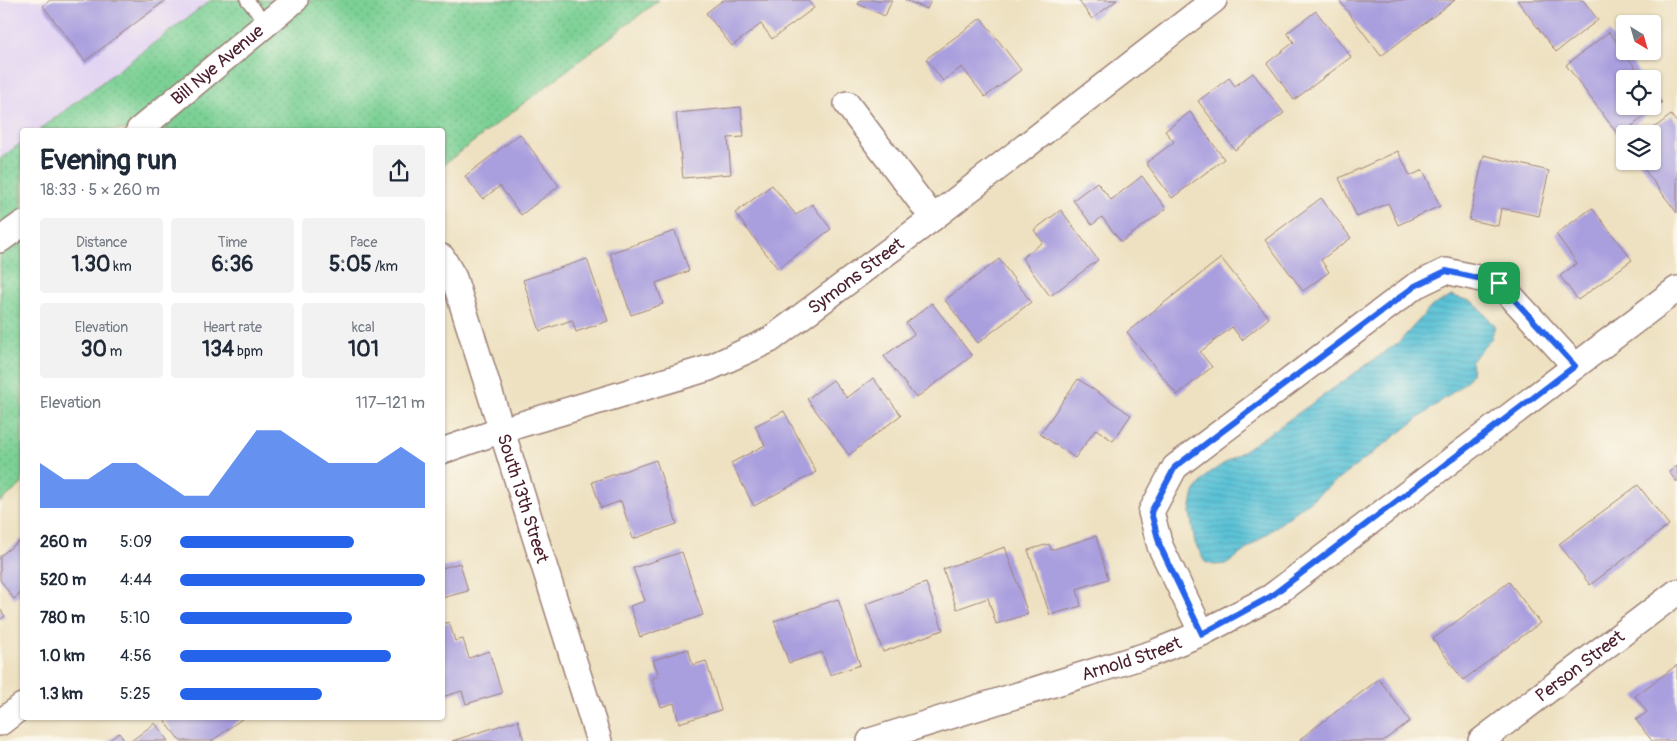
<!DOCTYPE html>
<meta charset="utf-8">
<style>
:root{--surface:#fff;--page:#f2f2f3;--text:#1f2937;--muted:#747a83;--accent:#2563eb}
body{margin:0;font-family:Pangolin,sans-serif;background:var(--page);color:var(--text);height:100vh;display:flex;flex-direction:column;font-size:19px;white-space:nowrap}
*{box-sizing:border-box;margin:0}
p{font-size:16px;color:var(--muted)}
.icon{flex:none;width:28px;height:28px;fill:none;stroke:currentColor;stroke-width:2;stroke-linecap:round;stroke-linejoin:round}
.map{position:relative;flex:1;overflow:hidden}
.side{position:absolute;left:20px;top:128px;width:425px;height:592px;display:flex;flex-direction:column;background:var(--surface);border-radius:5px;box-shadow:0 1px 4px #0004}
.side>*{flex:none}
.needle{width:32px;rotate:143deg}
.controls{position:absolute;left:1616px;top:15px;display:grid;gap:10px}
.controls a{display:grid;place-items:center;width:45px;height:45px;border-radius:5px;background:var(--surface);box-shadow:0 1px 4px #0004;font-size:25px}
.pin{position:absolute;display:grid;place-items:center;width:42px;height:42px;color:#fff;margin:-21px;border-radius:10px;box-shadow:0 2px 8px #0006}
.round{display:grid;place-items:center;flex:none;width:52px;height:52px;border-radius:5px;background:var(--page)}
.head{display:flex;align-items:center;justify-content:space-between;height:85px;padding:0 20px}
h1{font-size:28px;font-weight:700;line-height:38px}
.metrics{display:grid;grid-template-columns:repeat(3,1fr);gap:8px;height:85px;padding:5px 20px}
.metrics div{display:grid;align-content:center;border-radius:5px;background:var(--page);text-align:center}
.metrics b{font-size:21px;font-weight:700}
.metrics small{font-size:14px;font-weight:400}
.metrics p{font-size:14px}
.chart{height:140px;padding:10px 20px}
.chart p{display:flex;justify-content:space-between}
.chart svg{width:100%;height:90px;margin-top:5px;fill:var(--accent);opacity:.7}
ul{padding:0 20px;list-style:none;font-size:16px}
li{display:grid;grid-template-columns:80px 60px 1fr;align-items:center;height:38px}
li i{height:12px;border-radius:6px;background:var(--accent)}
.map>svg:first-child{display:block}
</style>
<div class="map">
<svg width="1677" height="741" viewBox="0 0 1677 741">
<defs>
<pattern id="grass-dots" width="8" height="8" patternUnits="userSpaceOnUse" patternTransform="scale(1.25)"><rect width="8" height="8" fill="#7bd095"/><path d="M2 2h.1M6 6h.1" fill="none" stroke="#6cb281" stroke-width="1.8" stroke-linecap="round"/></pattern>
<pattern id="water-rules" width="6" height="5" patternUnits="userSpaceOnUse" patternTransform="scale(1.25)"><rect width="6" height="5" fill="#5ac2d6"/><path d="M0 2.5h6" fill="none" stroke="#50a6b8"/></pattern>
</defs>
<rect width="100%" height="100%" fill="#fbf7ec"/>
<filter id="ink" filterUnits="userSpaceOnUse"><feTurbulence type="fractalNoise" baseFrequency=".02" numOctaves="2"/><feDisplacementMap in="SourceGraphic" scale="10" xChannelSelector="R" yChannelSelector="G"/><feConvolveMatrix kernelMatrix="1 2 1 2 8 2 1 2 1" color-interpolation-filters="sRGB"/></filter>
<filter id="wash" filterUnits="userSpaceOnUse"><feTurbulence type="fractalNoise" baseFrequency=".0096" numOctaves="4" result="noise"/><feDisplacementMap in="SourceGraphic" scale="20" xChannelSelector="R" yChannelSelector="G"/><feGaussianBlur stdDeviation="1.12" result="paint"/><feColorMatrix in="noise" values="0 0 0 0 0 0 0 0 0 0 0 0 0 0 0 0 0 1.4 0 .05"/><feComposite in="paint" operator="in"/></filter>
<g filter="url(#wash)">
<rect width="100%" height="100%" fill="#eee1c1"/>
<path fill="#e2d4f3" d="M0,0H211L39,130H22V142L0,159Z"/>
<g fill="url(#grass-dots)" stroke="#627860">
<path d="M211,0H659L443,165L442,130H39Z"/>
<path d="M22,142V484L0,502V159Z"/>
</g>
<path fill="url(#water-rules)" stroke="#527080" d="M1452,296L1474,302L1495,326L1491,339L1471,361C1474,373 1469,379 1461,386L1227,564L1214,565L1205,562L1195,543L1190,512L1194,492L1208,474L1273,431L1399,342L1432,306Z"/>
<g id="blocks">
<g fill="#a99ede">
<path d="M50,0H166L85,61L43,6Z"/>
<path d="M723,0H807L814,8L772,39L761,24L732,46L706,13Z"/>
<path d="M860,0H892L885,16L858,4Z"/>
<path d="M905,0H931L927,9Z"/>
<path d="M1078,0H1117L1092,19Z"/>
<path d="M1339,0H1455L1381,56Z"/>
<path d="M1517,0H1583L1598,20L1556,52Z"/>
<path d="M1316,11L1351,57L1294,100L1267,63L1294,42L1287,33Z"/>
<path d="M981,18L1021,70L985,97L962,67L943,81L926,59Z"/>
<path d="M1609,32L1644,79H1625V106H1652V90L1662,103L1619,136L1566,65Z"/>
<path d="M1253,73L1284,113L1235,150L1198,101L1229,78L1235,86Z"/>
<path d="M741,107L744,137L728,138L731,174L683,178L676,113Z"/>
<path d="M1190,112L1224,159L1172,198L1146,163L1174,142L1165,131Z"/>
<path d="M1671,115L1677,123V213L1638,161H1652V134H1646Z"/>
<path d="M520,134L559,186L521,215L500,186L483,199L465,176Z"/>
<path d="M1398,151L1410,176L1423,170L1440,206L1398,225L1388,203L1357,217L1339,178Z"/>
<path d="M1484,155L1549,171L1539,216L1501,208L1498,226L1469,220Z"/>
<path d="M1142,176L1166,209L1121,242L1102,217L1092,225L1073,200L1097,182L1111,200Z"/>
<path d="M772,185L796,215L812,204L831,229L778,269L735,213Z"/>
<path d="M1321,198L1351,238L1321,260L1329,272L1303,291L1265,240Z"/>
<path d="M1592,208L1632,260L1578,300L1560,276L1577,263L1556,234Z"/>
<path d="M1061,210L1098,260L1050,296L1022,258L1043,242L1034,230Z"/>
<path d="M675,231L689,271L656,283L663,304L631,315L610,253Z"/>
<path d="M1221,258L1269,318L1242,340L1232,327L1200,352L1212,367L1177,395L1127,332Z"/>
<path d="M587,259L608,321L576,332L572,320L540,331L523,280Z"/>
<path d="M999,259L1031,302L978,343L945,300Z"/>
<path d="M932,303L972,356L916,398L884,356L914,334L906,323Z"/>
<path d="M873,378L901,415L849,455L807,399L833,380L847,398Z"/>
<path d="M1078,379L1131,415L1113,441L1096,429L1075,458L1040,434Z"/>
<path d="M784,411L816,472L754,506L731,463L765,445L755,426Z"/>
<path d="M656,460L677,524L633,539L621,501L601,508L592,482Z"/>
<path d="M1677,466V482L1669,472Z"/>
<path d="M1638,485L1669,525L1590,585L1559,544Z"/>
<path d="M1096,536L1108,579L1077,589L1081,606L1050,615L1028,550L1049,544L1051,550Z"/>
<path d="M22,539V592L14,599L0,580V556Z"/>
<path d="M1005,547L1028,614L996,624L988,598L957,609L943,569Z"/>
<path d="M682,552L703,615L640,637L630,606L645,601L633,568Z"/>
<path d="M460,563L468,591L442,598V568Z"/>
<path d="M1509,582L1540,623L1463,680L1433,639Z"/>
<path d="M926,583L943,630L883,652L866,604Z"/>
<path d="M838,599L860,665L830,675L822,652L789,663L774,621Z"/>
<path d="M0,609L5,616L0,620Z"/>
<path d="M449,622L455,641L463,639L469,658L489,651L502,693L466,704L462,691L442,697V624Z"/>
<path d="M688,649L693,665L706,661L721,710L679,723L674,703L661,707L652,678L659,676L653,660Z"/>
<path d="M1677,665V741H1652L1636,720L1647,712L1635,696Z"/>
<path d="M1379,679L1410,721L1383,741H1302L1300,739Z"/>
<path d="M169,718H243L212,741H180L165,721Z"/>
<path d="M518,720L524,741H452Z"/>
<path d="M155,723L168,741H131Z"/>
<path d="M119,733L125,741H108Z"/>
</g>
</g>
</g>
<g filter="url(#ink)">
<use href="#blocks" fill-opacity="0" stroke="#9c8076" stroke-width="1"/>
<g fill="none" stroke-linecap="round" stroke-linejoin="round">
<defs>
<path id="service" d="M247,0L267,24"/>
<g id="minor">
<path d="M847,104L933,218"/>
<path id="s1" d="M139,130L295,0"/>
<path d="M0,240L22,224"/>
<path id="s2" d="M442,257L454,278L599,741"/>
<path id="s3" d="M442,451L502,430L709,368L770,340L933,218L1214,0"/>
<path d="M1202,633L1160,546L1151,512L1175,467L1415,286L1446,271L1499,283L1575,366"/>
<path d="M0,723L22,706"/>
<path id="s4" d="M870,741L1153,653L1202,633L1271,597L1677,289"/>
<path id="s5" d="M1481,741L1677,592"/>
</g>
</defs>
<use href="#service" stroke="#9c8076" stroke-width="15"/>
<use href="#minor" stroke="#9c8076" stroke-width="28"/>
<use href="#service" stroke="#fff" stroke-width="12"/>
<use href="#minor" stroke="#fff" stroke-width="25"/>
</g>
</g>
<g fill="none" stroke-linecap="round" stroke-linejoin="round" filter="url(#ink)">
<defs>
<path id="route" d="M1446,271L1499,283L1575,366L1270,597L1202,634L1160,546L1151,512L1175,467L1415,286Z"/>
</defs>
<use href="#route" stroke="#fff" stroke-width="10"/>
<use href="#route" stroke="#2563eb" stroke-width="6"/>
</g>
<g text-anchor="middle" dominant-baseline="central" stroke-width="5" stroke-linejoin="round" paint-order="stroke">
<g font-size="18" fill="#4a1f2b" stroke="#fbf7ec">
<text stroke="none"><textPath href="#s1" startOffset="102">Bill Nye Avenue</textPath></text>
<text stroke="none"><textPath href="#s3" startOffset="454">Symons Street</textPath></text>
<text stroke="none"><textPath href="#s2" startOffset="255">South 13th Street</textPath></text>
<text stroke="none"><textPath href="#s4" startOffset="274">Arnold Street</textPath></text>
<text stroke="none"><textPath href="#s5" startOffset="124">Person Street</textPath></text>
</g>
</g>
</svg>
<div class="controls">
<a><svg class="needle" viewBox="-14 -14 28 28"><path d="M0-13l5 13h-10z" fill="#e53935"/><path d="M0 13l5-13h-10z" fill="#747a83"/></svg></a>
<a><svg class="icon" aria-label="locate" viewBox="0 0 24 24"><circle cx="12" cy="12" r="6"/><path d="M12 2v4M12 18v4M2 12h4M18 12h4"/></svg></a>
<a><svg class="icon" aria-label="layers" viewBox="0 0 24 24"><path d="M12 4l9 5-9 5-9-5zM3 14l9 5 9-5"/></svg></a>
</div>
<div class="pin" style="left:1499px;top:283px;background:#1e9e55"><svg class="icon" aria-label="arrive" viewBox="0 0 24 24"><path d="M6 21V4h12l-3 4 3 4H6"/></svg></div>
<section class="side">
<div class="head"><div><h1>Evening run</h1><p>18:33 · 5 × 260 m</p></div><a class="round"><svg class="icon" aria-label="share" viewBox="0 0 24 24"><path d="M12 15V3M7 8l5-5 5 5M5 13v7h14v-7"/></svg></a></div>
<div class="metrics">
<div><p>Distance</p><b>1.30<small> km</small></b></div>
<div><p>Time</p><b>6:36</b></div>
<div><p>Pace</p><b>5:05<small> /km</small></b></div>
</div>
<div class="metrics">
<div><p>Elevation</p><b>30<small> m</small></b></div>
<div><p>Heart rate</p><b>134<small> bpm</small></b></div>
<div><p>kcal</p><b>101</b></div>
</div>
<div class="chart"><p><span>Elevation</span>117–121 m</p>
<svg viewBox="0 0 160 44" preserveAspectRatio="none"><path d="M0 44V22L10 30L20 30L30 22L40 22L50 30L60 38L70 38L80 22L90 6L100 6L110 14L120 22L130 22L140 22L150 14L160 22V44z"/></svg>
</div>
<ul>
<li><b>260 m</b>5:09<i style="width:71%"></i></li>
<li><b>520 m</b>4:44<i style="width:100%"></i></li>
<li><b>780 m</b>5:10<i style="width:70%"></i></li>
<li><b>1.0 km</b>4:56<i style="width:86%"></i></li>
<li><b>1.3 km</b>5:25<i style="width:58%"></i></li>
</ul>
</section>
</div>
